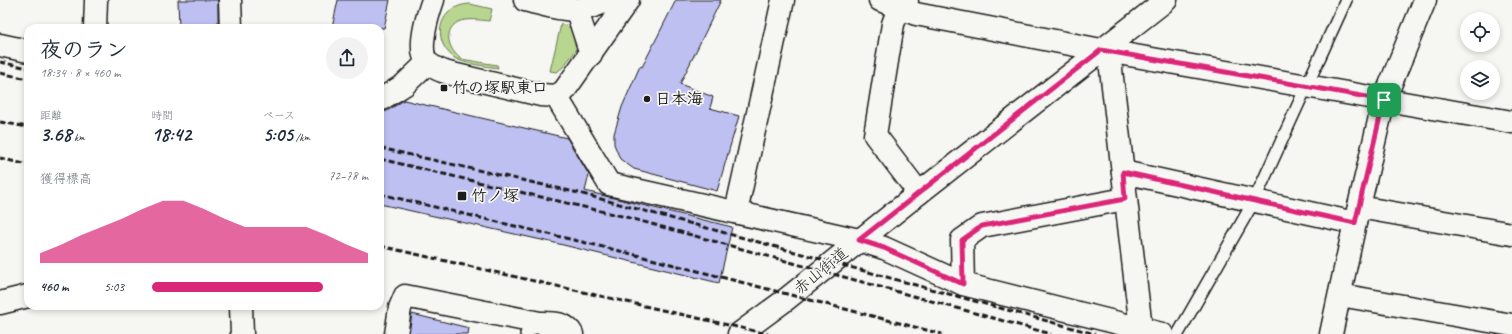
<!DOCTYPE html>
<html lang="ja">
<meta charset="utf-8">
<style>
:root{--surface:#fff;--page:#f2f2f3;--text:#1f2937;--muted:#747a83;--accent:#db2777}
body{margin:0;font-family:Caveat,"Klee One",sans-serif;background:var(--page);color:var(--text);height:100vh;display:flex;flex-direction:column;font-size:15px;white-space:nowrap}
*{box-sizing:border-box;margin:0}
p{font-size:13px;color:var(--muted)}
.icon{flex:none;width:22px;height:22px;fill:none;stroke:currentColor;stroke-width:2;stroke-linecap:round;stroke-linejoin:round}
.map{position:relative;flex:1;overflow:hidden}
.sheet{position:absolute;left:24px;top:24px;width:360px;height:286px;display:flex;flex-direction:column;background:var(--surface);border-radius:12px;box-shadow:0 2px 6px #0003}
.sheet>*{flex:none}
.buttons{position:absolute;left:1460px;top:12px;display:grid;gap:8px}
.buttons a{display:grid;place-items:center;width:40px;height:40px;border-radius:50%;background:var(--surface);box-shadow:0 2px 6px #0003;font-size:20px}
.pin{position:absolute;display:grid;place-items:center;width:34px;height:34px;color:#fff;margin:-17px;border-radius:8px;box-shadow:0 2px 6px #0006}
.round{display:grid;place-items:center;flex:none;width:42px;height:42px;border-radius:21px;background:var(--page)}
.headline{display:flex;align-items:center;justify-content:space-between;height:68px;padding:0 16px}
h1{font-size:22px;font-weight:600;line-height:30px}
.figures{display:grid;grid-template-columns:repeat(3,1fr);gap:6px;height:68px;padding:4px 16px}
.figures div{display:grid;align-content:center}
.figures b{font-size:20px;font-weight:600}
.figures small{font-size:11px;font-weight:400}
.figures p{font-size:11px}
.chart{height:112px;padding:8px 16px}
.chart p{display:flex;justify-content:space-between}
.chart svg{width:100%;height:72px;margin-top:4px;fill:var(--accent);opacity:.7}
ul{padding:0 16px;list-style:none;font-size:13px}
li{display:grid;grid-template-columns:64px 48px 1fr;align-items:center;height:30px}
li i{height:10px;border-radius:5px;background:var(--accent)}
.map>svg:first-child{display:block}
</style>
<div class="map">
<svg width="1512" height="334" viewBox="0 0 1512 334">
<rect width="100%" height="100%" fill="#f6f6f2"/>
<filter id="ink" filterUnits="userSpaceOnUse"><feTurbulence type="fractalNoise" baseFrequency=".025" numOctaves="2"/><feDisplacementMap in="SourceGraphic" scale="8" xChannelSelector="R" yChannelSelector="G"/><feConvolveMatrix kernelMatrix="1 2 1 2 8 2 1 2 1" color-interpolation-filters="sRGB"/></filter>
<g filter="url(#ink)">
<g fill="#b8d68f" stroke="#6a7956">
<path d="M470,4L492,9L489,21C480,20 466,18 458,22C442,31 449,50 461,59L497,65L498,68C486,66 462,64 453,57C430,38 440,5 470,4Z"/>
<path d="M561,24L574,29L577,49L563,67L557,72L550,71Z"/>
</g>
<g fill="#bec0f2" stroke="#1c1c1c">
<path d="M178,0H218V28H179Z"/>
<path d="M338,0H390L384,28H332Z"/>
<path d="M676,0H721L680,84L713,97L710,108L739,116L717,191L634,169L620,159L614,144V134L622,107L640,66L642,67Z"/>
<path d="M404,100L567,138L589,175L585,191L732,227L719,283L555,243L380,204V112L387,111Z"/>
<path d="M412,314L469,328L468,334H409Z"/>
</g>
<g fill="none" stroke-linecap="round" stroke-linejoin="round">
<defs>
<g id="lane">
<path d="M526,334L540,323"/>
<path d="M1178,334L1254,201L1346,0"/>
</g>
<g id="street">
<path d="M230,0L231,28"/>
<path d="M880,0L916,14L1101,50"/>
<path d="M907,0L899,8L893,24L875,135L919,193"/>
<path d="M95,28L96,0"/>
<path d="M0,45L28,51"/>
<path d="M1109,52L1141,329"/>
<path d="M556,96L609,184L859,240L884,248L963,284L1162,334"/>
<path d="M380,100L404,85L427,63"/>
<path d="M1123,172L1355,223"/>
<path d="M1359,207L1512,234"/>
<path d="M736,212L783,0"/>
<path d="M963,284L962,240L982,226L1125,199"/>
<path d="M1340,295L1512,325"/>
<path d="M0,303L28,296"/>
<path d="M241,306L242,334"/>
<path d="M396,334L400,308L405,296L540,323C552,323 566,322 572,334"/>
<path d="M1331,334L1355,223L1384,100L1425,0"/>
</g>
<g id="secondary">
<path d="M433,0C428,14 416,52 428,63C434,68 441,71 448,73L541,95L556,96L564,91L628,0"/>
<path d="M525,0C557,8 576,17 607,0"/>
<path d="M577,11L591,54"/>
<path d="M1101,50L1512,122"/>
<path d="M739,334L784,301L919,193L1166,0"/>
</g>
</defs>
<use href="#lane" stroke="#1c1c1c" stroke-width="14"/>
<use href="#street" stroke="#1c1c1c" stroke-width="25"/>
<use href="#secondary" stroke="#1c1c1c" stroke-width="25"/>
<use href="#lane" stroke="#f6f6f2" stroke-width="11"/>
<use href="#street" stroke="#f6f6f2" stroke-width="22"/>
<use href="#secondary" stroke="#f6f6f2" stroke-width="22"/>
<g stroke="#1c1c1c" stroke-width="3" stroke-dasharray="6 3" stroke-linecap="butt">
<path d="M0,62L28,68"/>
<path d="M0,73L28,79"/>
<path d="M0,122L28,127"/>
<path d="M380,148L579,193L1095,334"/>
<path d="M0,158L28,165"/>
<path d="M380,159L626,217L1051,334"/>
<path d="M380,194L620,251L942,334"/>
<path d="M380,246L768,334"/>
</g>
</g>
</g>
<g fill="none" stroke-linecap="round" stroke-linejoin="round" filter="url(#ink)">
<defs>
<path id="route" d="M1101,50L1384,100L1355,223L1123,172L1125,199L982,226L962,240L963,284L884,248L859,240Z"/>
</defs>
<use href="#route" stroke="#fff" stroke-width="8"/>
<use href="#route" stroke="#db2777" stroke-width="5"/>
</g>
<g fill="#1c1c1c" stroke="#f6f6f2" stroke-width="1.5">
<rect x="440" y="84" width="8" height="8" rx="2"/>
<circle cx="647" cy="99" r="4"/>
<rect x="457" y="191" width="10" height="10" rx="2"/>
</g>
<g text-anchor="middle" dominant-baseline="central" stroke-width="3.5" stroke-linejoin="round" paint-order="stroke">
<g font-size="16" font-weight="bold" fill="#1c1c1c" stroke="#f6f6f2" text-anchor="start">
<text x="452" y="88">竹の塚駅東口</text>
<text x="655" y="99">日本海</text>
<text x="471" y="196">竹ノ塚</text>
</g>
<g font-size="16" fill="#1c1c1c" stroke="#f6f6f2">
<text transform="translate(821 271) rotate(-39)">赤山街道</text>
</g>
</g>
</svg>
<div class="buttons">
<a><svg class="icon" aria-label="locate" viewBox="0 0 24 24"><circle cx="12" cy="12" r="6"/><path d="M12 2v4M12 18v4M2 12h4M18 12h4"/></svg></a>
<a><svg class="icon" aria-label="layers" viewBox="0 0 24 24"><path d="M12 4l9 5-9 5-9-5zM3 14l9 5 9-5"/></svg></a>
</div>
<div class="pin" style="left:1384px;top:100px;background:#1e9e55"><svg class="icon" aria-label="arrive" viewBox="0 0 24 24"><path d="M6 21V4h12l-3 4 3 4H6"/></svg></div>
<section class="sheet">
<div class="headline"><div><h1>夜のラン</h1><p>18:34 · 8 × 460 m</p></div><a class="round"><svg class="icon" aria-label="share" viewBox="0 0 24 24"><path d="M12 15V3M7 8l5-5 5 5M5 13v7h14v-7"/></svg></a></div>
<div class="figures">
<div><p>距離</p><b>3.68<small> km</small></b></div>
<div><p>時間</p><b>18:42</b></div>
<div><p>ペース</p><b>5:05<small> /km</small></b></div>
</div>
<div class="chart"><p><span>獲得標高</span>72–78 m</p>
<svg viewBox="0 0 160 44" preserveAspectRatio="none"><path d="M0 44V38L10 33L20 27L30 22L40 17L50 11L60 6L70 6L80 11L90 17L100 22L110 22L120 22L130 22L140 27L150 33L160 38V44z"/></svg>
</div>
<ul>
<li><b>460 m</b>5:03<i style="width:79%"></i></li>
</ul>
</section>
</div>
